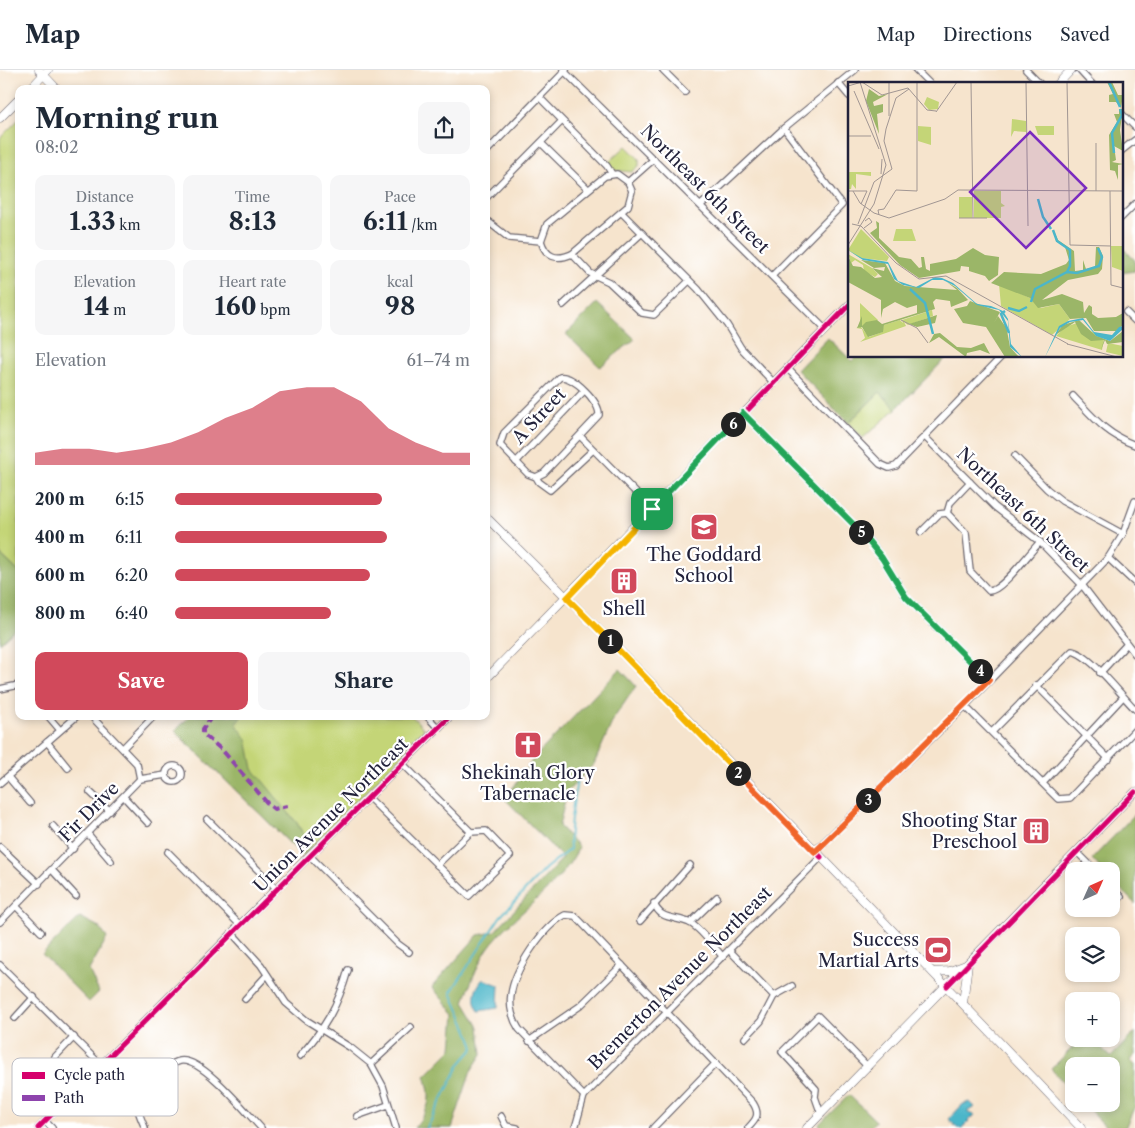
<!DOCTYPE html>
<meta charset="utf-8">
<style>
:root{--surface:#fff;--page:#f6f6f7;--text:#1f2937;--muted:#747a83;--line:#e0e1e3;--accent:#d1495b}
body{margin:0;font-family:"Libre Caslon Text",serif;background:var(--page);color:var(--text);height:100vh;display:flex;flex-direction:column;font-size:19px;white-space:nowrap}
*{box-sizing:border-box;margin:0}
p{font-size:16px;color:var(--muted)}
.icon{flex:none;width:28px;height:28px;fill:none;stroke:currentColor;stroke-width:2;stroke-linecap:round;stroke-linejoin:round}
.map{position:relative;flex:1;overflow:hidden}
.panel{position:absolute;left:15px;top:15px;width:475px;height:635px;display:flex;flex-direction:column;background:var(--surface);border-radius:10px;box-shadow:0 2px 8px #0003}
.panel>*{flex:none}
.needle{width:32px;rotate:45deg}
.fabs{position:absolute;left:1065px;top:792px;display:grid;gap:10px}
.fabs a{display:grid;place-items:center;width:55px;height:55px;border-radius:10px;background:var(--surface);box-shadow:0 2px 8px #0003;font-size:25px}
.pin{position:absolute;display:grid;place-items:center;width:42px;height:42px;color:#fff;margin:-21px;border-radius:10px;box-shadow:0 2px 8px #0006}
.km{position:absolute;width:25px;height:25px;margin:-12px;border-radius:50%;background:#222;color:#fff;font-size:14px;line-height:25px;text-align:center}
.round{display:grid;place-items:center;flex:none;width:52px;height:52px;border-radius:10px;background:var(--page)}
.summary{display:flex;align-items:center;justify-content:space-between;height:85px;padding:0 20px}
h1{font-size:28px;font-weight:700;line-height:38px}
.figures{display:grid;grid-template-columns:repeat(3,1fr);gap:8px;height:85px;padding:5px 20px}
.figures div{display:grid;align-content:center;border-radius:10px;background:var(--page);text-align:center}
.figures b{font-size:25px;font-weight:700}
.figures small{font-size:14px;font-weight:400}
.figures p{font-size:14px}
.chart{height:140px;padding:10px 20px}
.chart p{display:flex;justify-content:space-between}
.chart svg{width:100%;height:90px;margin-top:5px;fill:var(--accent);opacity:.7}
.action{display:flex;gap:10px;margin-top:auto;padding:10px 20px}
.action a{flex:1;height:58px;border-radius:10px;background:var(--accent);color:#fff;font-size:20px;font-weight:700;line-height:58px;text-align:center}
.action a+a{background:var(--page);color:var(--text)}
ul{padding:0 20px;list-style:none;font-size:16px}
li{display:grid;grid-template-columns:80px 60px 1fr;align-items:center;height:38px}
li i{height:12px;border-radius:6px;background:var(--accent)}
header{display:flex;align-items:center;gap:30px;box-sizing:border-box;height:70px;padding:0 25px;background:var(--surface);border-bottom:1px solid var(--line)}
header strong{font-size:24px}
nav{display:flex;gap:28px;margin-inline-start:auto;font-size:18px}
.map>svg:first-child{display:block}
</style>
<header>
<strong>Map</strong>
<nav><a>Map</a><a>Directions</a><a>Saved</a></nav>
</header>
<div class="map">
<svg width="1135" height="1058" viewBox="0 0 1135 1058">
<rect width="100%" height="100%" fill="#fff"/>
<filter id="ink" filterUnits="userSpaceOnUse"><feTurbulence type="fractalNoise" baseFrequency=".02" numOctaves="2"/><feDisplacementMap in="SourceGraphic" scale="10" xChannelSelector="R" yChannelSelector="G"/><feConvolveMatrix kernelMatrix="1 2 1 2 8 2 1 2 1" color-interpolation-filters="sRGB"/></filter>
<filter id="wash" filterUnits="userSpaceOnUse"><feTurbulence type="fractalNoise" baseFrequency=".0096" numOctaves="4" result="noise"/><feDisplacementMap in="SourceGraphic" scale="20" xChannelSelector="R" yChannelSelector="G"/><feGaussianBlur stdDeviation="1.12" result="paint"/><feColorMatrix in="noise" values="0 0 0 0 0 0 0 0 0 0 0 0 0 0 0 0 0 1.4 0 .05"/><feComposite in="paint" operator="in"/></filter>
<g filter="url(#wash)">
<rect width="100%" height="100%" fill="#f6e4cd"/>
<g fill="#c4d577" stroke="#737c59">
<path d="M19,49V502L0,484V68Z"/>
<path d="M626,76L639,89V96L632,102L611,100L608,93Z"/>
<path d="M880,322L896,339L863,368L848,353Z"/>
<path d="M190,646H412L426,661L303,786L175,661Z"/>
</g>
<g fill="#9bb668" stroke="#5e6c52">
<path d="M1121,176L1135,190V201L1121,203Z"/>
<path d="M597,233L635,269L600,297L566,264Z"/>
<path d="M828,268L852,291L857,286H948L896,339L880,322L848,353L797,300Z"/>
<path d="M0,484L19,502V555L0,573Z"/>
<path d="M620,599L636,616L614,648L594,694L567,722L559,756L579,777C562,813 526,836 499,865C481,883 472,909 464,932L479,957L482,984L471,1001L452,1058H414C429,1040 433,1029 425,1006L452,979L455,944L432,917L478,865L494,862L563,788L505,729L534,688Z"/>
<path d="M190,646H242L236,654L247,669L253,699L297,753L311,777L303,786L175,661Z"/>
<path d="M1135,744V834L1111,809V801H1103L1092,789Z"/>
<path d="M80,847L99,857L107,868L89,900L99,922L89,932L42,884Z"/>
<path d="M1135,962V985L1130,990L1135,995V1036L1125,1058H1107L1084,1034H1111V996H1074V1023L1051,999L1081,969H1092L1111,987Z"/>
<path d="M849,1025L876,1051L869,1058H822L819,1054Z"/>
</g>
<g fill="#4bb6c9" stroke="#366c82">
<path d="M483,909L499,915L498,938L479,941C471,930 475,918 483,909Z"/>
<path d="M970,1032L975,1037L968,1041V1043L975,1045L962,1058H957L949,1049L963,1034Z"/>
</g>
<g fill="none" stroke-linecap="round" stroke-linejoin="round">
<path stroke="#4bb6c9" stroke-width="2" d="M427,1058L460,994L474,978C469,958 458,941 451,922L500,847L546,798L570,779C568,755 574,733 577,709"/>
</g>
</g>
<g filter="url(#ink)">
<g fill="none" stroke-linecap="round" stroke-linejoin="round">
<defs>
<g id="street">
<path d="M563,0L825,259"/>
<path d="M663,0L685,22"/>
<path d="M916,0L930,14"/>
<path d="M1026,0L1040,14"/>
<path d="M1079,0L1092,14"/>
<path d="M838,13L849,26"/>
<path d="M540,28L607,96L612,104"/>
<path d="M1121,43L1135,57"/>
<path d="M541,73L588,119"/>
<path d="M1121,81L1135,70"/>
<path d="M486,82L566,0"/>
<path d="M486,128L561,52"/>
<path d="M701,135L784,58L855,0"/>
<path d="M621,142L698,219L727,255L741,278L773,312"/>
<path d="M1121,148L1135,134"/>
<path d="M486,150L509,168L541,171C546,187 556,191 572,184L590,203L609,212L642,243L654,245L689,211"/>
<path d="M541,171L547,154L605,106L617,104L628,112"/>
<path d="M572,184L628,136L632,121L628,112L654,89"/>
<path d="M772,206L842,135L784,58"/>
<path d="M563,235L642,163"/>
<path d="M1126,242L1135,251"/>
<path d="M787,298L880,394L889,398L896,396L1002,286"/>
<path d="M1073,326C1094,348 1106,364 1135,375"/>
<path d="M743,343L865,466L882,488L906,527L989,610"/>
<path d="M580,366L652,439"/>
<path d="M925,367L995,437L1040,472L1082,515L1135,584"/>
<path d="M1015,386L1047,419L1062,431L1123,464"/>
<path d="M516,392L584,321"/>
<path d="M536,407L544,403L599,345C600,332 573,305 560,307L504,363L500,375L528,404L536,407L539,412L550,420L593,380"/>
<path d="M947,443L966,463L970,501L989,521C1002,521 1029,483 1040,472"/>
<path d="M921,462L939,444L947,443L950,433L970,412"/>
<path d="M1108,488L1135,513"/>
<path d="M1100,603L1126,575"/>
<path d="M1036,615L1109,689"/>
<path d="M0,619L19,615"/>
<path d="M965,636L1058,729L1070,728L1135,660"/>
<path d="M48,646L60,660"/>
<path d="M91,646L137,694L140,709"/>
<path d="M427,646L438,658"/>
<path d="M992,662L1072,581C1090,584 1121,625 1135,639"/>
<path d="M47,672L68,698"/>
<path d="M123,678L154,646"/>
<circle cx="174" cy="704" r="8"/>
<path d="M8,707L30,733"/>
<path d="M140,709L166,705"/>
<path d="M0,713L77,646"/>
<path d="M1043,713L1123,627"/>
<path d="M90,722L110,741"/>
<path d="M124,727L148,753"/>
<path d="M368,727L469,826L510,786L486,761L471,762L402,693"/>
<path d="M207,749L277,819"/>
<path d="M53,756L73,779"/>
<path d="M88,764L111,791"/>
<path d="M0,777L39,814"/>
<path d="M815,781L965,636L1108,488L1123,464L1135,431"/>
<path d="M168,782L240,855"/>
<path d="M1077,782L1096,801"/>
<path d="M310,786L398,874L409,882"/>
<path d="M437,795L471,762"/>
<path d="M52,800L76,826"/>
<path d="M1111,817L1121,827"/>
<path d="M654,833C660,851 676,846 690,853C700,858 715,878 723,887"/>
<path d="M16,836L41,862"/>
<path d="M640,851L690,795"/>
<path d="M0,852L140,709"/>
<path d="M690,853L717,827"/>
<path d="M729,880L774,926"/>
<path d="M0,895L101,995"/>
<path d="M245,929L267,905"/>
<path d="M15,948L34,927"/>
<path d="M745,968L761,951L774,926L792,916"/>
<path d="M529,971L580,936L622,895"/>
<path d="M300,986C325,958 338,936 348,900"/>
<path d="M55,987L74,967"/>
<path d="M371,994L411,957"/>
<path d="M584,1026L519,959C513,950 509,937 511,925C514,900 542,857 565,845L575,846L580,851L753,1033C760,1044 757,1049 748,1058"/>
<path d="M821,1044L815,1027L816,1019L782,982L818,946L868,997"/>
<path d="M357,1046L388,1035"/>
<path d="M501,1046L506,1056L517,1058"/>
<path d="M45,1051L52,1058"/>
<path d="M38,1058L232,863L261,895L286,933L306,950L351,978L371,994L383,1016L396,1058"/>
<path d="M145,1058C136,1037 133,1032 150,1014C159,1006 167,994 180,991C202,987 246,1042 261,1058"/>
<path d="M575,1058L584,1026L821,787"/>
<path d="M653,1058L716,993"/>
</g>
<g id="secondary">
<path d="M39,0L57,19"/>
<path d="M1058,14L1071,0"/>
<path d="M30,19L48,0"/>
<path d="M0,48L19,29"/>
<path d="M486,447C688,648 886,852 1081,1058"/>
<path d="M486,609L849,235"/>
<path d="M232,863L450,646"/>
<path d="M933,902L950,901L966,895"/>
<path d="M963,933L968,894"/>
<path d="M807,1058L1135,722"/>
</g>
</defs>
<use href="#street" stroke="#6c666e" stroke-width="8"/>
<use href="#secondary" stroke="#6c666e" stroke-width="9"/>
<use href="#street" stroke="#fff" stroke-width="5.5"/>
<use href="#secondary" stroke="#fff" stroke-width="8"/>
<path stroke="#8e44ad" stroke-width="4" stroke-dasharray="8 4" stroke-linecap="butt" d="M212,646L203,659V664L223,681L268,734L274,739L287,736"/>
<defs>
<g id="cycleway">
<path d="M604,489L849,235"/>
<path d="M567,528L821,787"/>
<path d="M947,916L1135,722"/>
<path d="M38,1058L450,646"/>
</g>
</defs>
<use href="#cycleway" stroke="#fff" stroke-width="8"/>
<use href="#cycleway" stroke="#d6006c" stroke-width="5"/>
</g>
</g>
<g fill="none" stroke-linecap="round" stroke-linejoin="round" filter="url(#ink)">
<defs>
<path id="split-1" d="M610,571L567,528L652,439"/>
<path id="split-2" d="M610,571L738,703"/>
<path id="split-3" d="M738,703L815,782L868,730"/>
<path id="split-4" d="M868,730L989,610L980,601"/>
<path id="split-5" d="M861,462L882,488L906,527L980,601"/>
<path id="split-6" d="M733,354L743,343L861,462"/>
<path id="split-7" d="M652,439L733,354"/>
</defs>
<use href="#split-1" stroke="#fff" stroke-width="10"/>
<use href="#split-2" stroke="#fff" stroke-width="10"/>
<use href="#split-3" stroke="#fff" stroke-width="10"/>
<use href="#split-4" stroke="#fff" stroke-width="10"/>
<use href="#split-5" stroke="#fff" stroke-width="10"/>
<use href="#split-6" stroke="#fff" stroke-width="10"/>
<use href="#split-7" stroke="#fff" stroke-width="10"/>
<use href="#split-1" stroke="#f5b400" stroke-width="6"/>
<use href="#split-2" stroke="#f5b400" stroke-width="6"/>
<use href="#split-3" stroke="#f0652b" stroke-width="6"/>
<use href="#split-4" stroke="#f0652b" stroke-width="6"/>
<use href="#split-5" stroke="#22a559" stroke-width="6"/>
<use href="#split-6" stroke="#22a559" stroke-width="6"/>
<use href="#split-7" stroke="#22a559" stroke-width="6"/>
</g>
<defs>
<symbol id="school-square" viewBox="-11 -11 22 22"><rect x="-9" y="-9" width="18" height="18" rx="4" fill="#d1495b" stroke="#fff"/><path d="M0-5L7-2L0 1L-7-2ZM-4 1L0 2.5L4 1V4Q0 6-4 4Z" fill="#fff"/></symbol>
<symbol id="building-square" viewBox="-11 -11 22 22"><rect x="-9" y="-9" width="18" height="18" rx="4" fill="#d1495b" stroke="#fff"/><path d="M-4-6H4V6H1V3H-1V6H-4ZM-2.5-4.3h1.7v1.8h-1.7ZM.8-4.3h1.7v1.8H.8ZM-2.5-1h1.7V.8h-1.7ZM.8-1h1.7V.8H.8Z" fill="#fff"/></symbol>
<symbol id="church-square" viewBox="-11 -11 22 22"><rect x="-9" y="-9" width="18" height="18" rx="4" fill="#d1495b" stroke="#fff"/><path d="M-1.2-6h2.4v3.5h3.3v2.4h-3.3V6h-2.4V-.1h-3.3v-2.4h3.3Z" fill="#fff"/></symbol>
<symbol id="stadium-square" viewBox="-11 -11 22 22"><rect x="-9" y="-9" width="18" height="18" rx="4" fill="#d1495b" stroke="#fff"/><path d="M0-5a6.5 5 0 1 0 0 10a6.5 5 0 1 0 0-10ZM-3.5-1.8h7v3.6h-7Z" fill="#fff"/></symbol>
</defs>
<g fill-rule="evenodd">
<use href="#school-square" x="688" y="441" width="32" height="32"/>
<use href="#building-square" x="608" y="495" width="32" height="32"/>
<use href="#church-square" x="512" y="659" width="32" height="32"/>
<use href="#building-square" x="1020" y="745" width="32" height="32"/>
<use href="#stadium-square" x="922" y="864" width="32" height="32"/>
</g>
<g text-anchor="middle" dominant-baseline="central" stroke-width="4.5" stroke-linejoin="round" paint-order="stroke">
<g font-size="18" fill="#22223b" stroke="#fff">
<text transform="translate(705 119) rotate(45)">Northeast 6th Street</text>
<text transform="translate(539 346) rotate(-47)">A Street</text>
<text transform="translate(1023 440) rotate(43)">Northeast 6th Street</text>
<text transform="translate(89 742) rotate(-45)">Fir Drive</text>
<text transform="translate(331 745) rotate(-45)">Union Avenue Northeast</text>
<text transform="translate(680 908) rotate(-45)">Bremerton Avenue Northeast</text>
</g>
<g font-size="18" fill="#22223b" stroke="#fff">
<text x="704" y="485">The Goddard<tspan x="704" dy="21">School</tspan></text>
<text x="624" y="539">Shell</text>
<text x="528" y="703">Shekinah Glory<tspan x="528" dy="21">Tabernacle</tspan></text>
<text x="1017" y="751" text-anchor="end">Shooting Star<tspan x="1017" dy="21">Preschool</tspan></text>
<text x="919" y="870" text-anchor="end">Success<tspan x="919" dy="21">Martial Arts</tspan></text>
</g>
</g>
<g transform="translate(848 12)">
<rect width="275" height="275" fill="#f6e4cd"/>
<path d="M79,15L91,20L90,27L81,28L76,22ZM164,37L178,39V50L166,49L163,55ZM70,44L83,45V63L70,59ZM187,44H206V53H190ZM0,90H23V94L8,92V107L4,102L3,107H0ZM126,109H153V121L157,124L153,125V136H126ZM111,115H124V136H111ZM13,147L41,175L39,179L12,176L0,168ZM48,147H64L68,159H45ZM263,164H275V189L264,185ZM0,172L24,186L30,192L27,195L16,189L15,183L7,178L3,181ZM151,202L182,216L193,226L211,222L222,237L204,253L153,224ZM12,221L30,238L13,245L21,255L34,250L36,243L52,238L55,241L54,238L84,228L85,234L60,243L56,240L58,244L12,260L17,256L14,247L8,246L12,245ZM229,241L256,257L254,268L208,254L217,245ZM260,261L275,264V274L258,270Z" fill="#c4d577"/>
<path d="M259,0H264L270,13H275L273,26L268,20H261V13L265,12ZM21,7L31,14L40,12L25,20L26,24L35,22V30L29,32L31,52L18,19ZM271,27H275L272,48L275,69L266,64L268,78L264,80L275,82L270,83V98L267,89L262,88L261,53L269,40L266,32H271ZM28,139L31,141V156L51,175L63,177L71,186L74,185L73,175H76L78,187L82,189V182L108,177L125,166L137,173L151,175L150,193L141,199L137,194L121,189V185L113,184L112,189L71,196L52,183L22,151L29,146ZM206,149L210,158L226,169L227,189L235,188V178L238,187L247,185L248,165H251L255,174L254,187L250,192L220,198L194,218L214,212L235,220L236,231L241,223L244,225V232L250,236L268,235L275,231V243L268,249H246L238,236L222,237L211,222L190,226L182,216L143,201L156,190L193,192L218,182L221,178L217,165L208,159ZM0,170L13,178L37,181L47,199L57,204L109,208L99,200L109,206L120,218L103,225L102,219L88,217L85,220L87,227L36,243L35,250L20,255L14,245L9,246L14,234V244L18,240L29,238L34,242L69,231V223L59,226L47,220L35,227L33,236V218L0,200V174L5,184L13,185L27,196L34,195L24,186L36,189L37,185L26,186ZM122,219L152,230L146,241L150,234L157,244L152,232L158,243L162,265L171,275H157L138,245L115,241L106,227L119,224ZM89,233L87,241L69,245L61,242ZM231,238L248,254L262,259L275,249V260L259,262L257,258L253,268L256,258L243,259L233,252L227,240L206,254L215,243ZM92,251L109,265L123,266L136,261L142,272L132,268L119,271L118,275L91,255L81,261L86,252Z" fill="#9bb668"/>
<path d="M0,168L14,176L40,180L50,199L68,205L87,195L94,196L105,201L129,222L143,224L155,229L160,237L163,262L174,275L162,265L160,239L151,228L129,223L107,204L95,198H84L71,206L55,203L46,197L40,182L15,178ZM235,236L246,250L264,253L271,245L275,244V247L262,259L248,254L235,238L222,240L212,246L197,275L211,244L220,239Z" fill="#4bb6c9"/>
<path fill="none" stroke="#4bb6c9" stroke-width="2.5" d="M261,0L272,25M266,71L264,51L274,33L272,27M190,117L195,135L203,147M205,148L209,159L222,168V184L219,190M62,207L77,221L85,252M183,220L187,207L219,190L229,191L251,184L254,175L250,166M160,226L171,229L179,225M157,229L153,232L161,251"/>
<path fill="none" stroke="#a19693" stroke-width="1" d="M123,0L125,136M178,0L180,144M219,0L221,109M0,4L14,0L34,13L60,6L79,28L88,29M6,9L31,67M88,30L109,0M41,34V0M0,54H23M248,61V109M33,92L34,77M0,109H5L12,121L26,131L41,136L97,117L110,108L275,109M5,109H19L13,122M221,109L222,163L263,164M262,109L263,203L275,206M31,133L30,128L36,127L48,108L69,109V0M111,136H139M4,142L13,144L48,181L71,197L98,194L220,262M10,142L26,100L44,87L36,59L38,47L48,16L61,7M16,146L24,140L21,136L17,139M0,163L26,122L38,83L12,0M53,238L69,246L80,261M219,262L269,275"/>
<path fill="#7b2cbf" fill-opacity="0.15" stroke="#7b2cbf" stroke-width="2.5" d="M182,50L238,106L178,166L122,110Z"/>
<rect width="275" height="275" fill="none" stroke="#22223b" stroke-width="2.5"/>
</g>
<rect x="12" y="988" width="166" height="58" rx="8" fill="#fff" stroke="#bdbdc4" stroke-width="1"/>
<rect x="22" y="1002" width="23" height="7" fill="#d6006c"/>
<rect x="22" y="1025" width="23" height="6" fill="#8e44ad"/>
<g font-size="14" fill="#22223b">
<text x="54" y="1010">Cycle path</text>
<text x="54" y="1033">Path</text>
</g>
</svg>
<div class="fabs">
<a><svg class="needle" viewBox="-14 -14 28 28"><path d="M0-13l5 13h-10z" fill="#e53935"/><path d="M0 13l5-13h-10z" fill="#747a83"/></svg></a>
<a><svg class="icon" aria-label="layers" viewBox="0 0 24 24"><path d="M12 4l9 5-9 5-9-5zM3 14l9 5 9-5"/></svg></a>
<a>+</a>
<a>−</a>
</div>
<div class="pin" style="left:652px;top:439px;background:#1e9e55"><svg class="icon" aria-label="arrive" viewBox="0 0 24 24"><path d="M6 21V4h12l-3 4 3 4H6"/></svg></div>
<b class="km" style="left:610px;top:571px">1</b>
<b class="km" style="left:738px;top:703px">2</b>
<b class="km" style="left:868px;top:730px">3</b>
<b class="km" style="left:980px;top:601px">4</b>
<b class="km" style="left:861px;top:462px">5</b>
<b class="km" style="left:733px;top:354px">6</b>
<section class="panel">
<div class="summary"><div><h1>Morning run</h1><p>08:02</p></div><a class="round"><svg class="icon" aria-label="share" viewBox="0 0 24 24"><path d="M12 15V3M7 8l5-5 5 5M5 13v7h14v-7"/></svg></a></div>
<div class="figures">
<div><p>Distance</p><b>1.33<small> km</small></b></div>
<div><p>Time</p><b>8:13</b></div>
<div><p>Pace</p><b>6:11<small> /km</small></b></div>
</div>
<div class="figures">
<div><p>Elevation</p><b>14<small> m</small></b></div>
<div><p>Heart rate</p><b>160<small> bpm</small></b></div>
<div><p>kcal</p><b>98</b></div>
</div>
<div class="chart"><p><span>Elevation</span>61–74 m</p>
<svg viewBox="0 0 160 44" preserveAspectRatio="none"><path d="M0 44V38L10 36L20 36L30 38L40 36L50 33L60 28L70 21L80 16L90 8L100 6L110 6L120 13L130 26L140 33L150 38L160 38V44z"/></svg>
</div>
<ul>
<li><b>200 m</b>6:15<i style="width:70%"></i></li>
<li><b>400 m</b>6:11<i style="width:72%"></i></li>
<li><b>600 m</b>6:20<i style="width:66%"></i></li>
<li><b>800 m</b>6:40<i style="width:53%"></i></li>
</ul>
<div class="action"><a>Save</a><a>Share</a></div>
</section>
</div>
